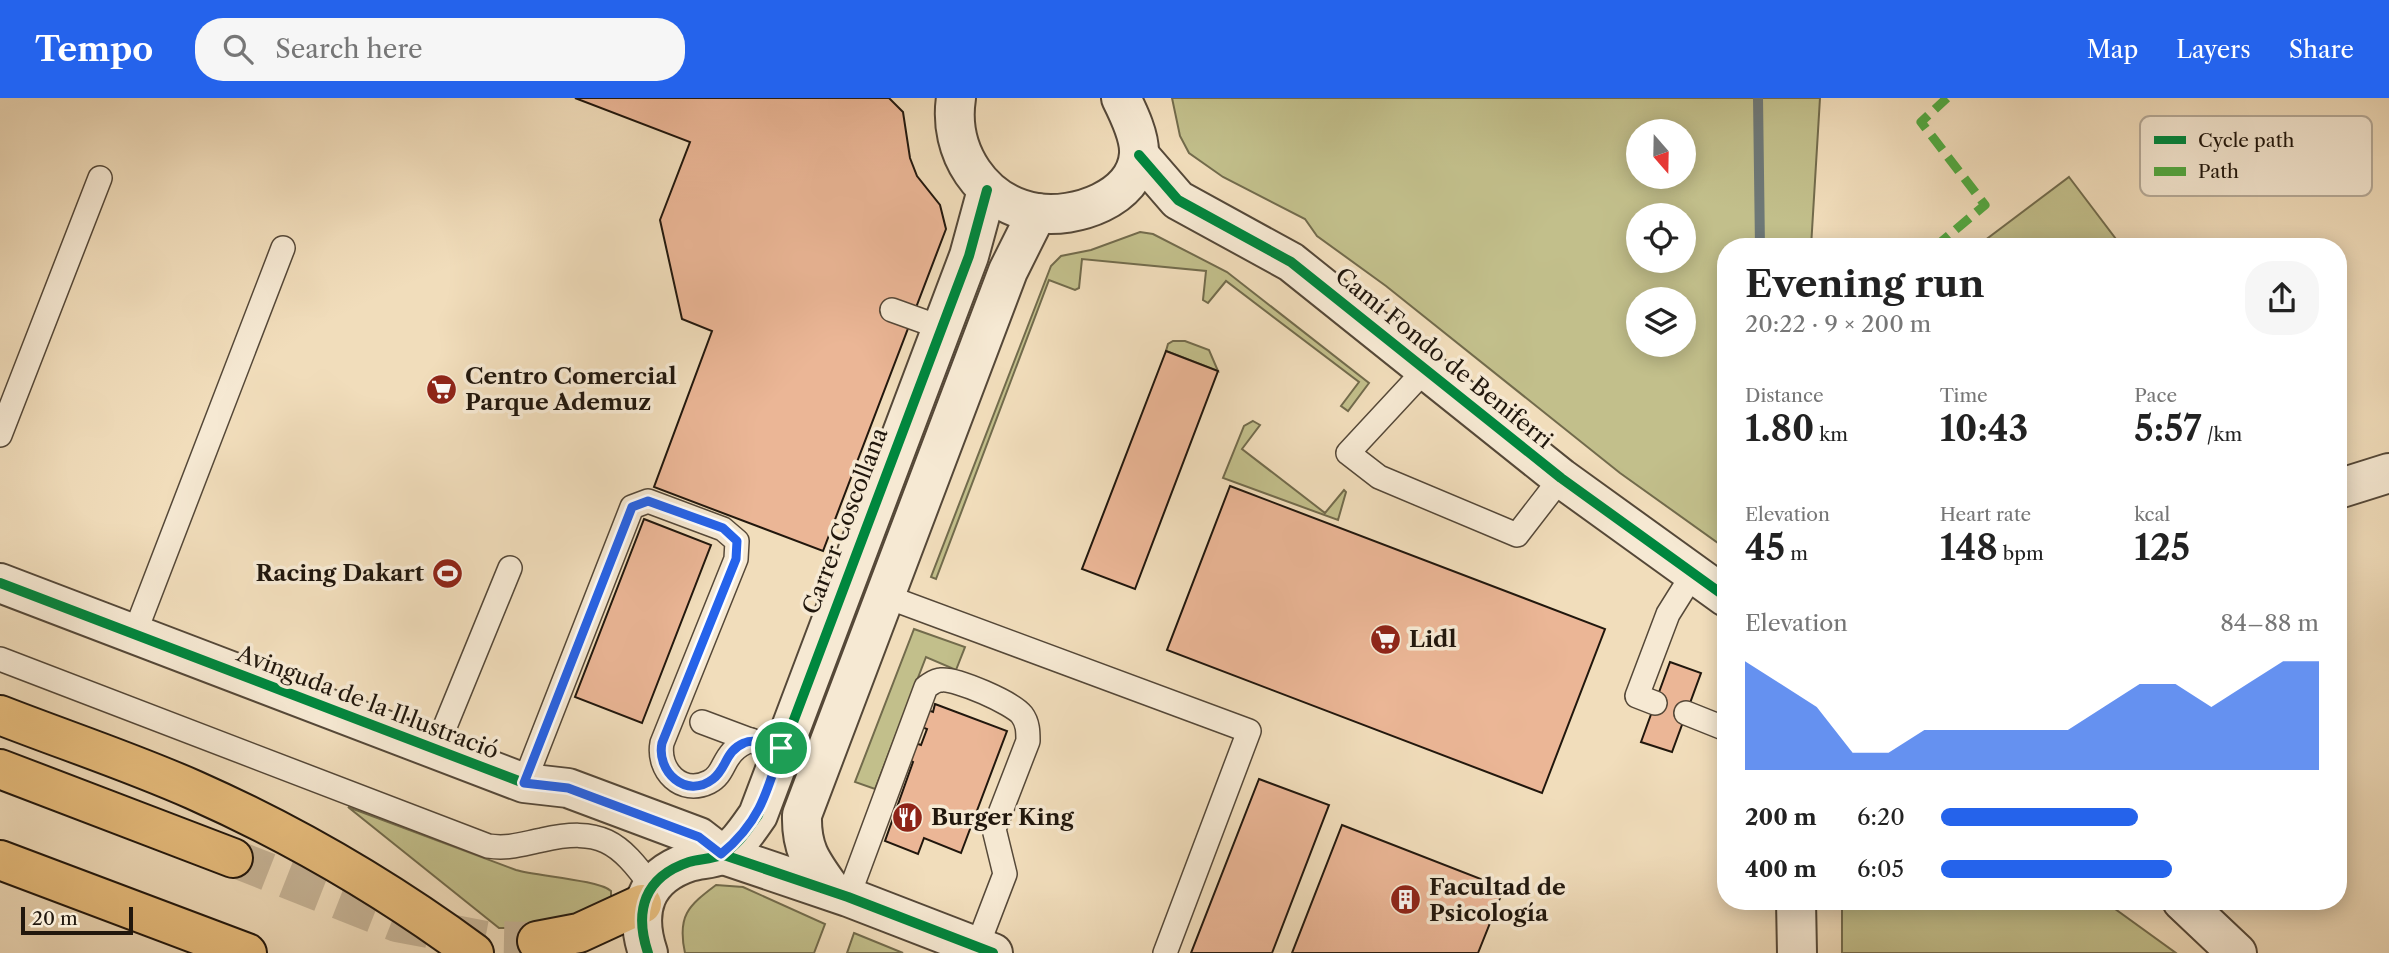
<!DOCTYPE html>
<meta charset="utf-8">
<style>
:root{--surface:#fff;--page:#f6f6f6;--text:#222;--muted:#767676;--accent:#2563eb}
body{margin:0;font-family:"Libre Caslon Text",serif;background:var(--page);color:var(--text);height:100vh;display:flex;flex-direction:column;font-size:26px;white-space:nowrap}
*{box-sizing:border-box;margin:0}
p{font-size:23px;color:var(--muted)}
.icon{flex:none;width:38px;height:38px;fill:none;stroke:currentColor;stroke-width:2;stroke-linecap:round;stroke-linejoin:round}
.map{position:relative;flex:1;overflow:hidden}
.sheet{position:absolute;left:1717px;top:140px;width:630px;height:672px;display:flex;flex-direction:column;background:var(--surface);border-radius:28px;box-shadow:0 4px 18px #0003}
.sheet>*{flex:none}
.needle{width:46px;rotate:160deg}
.fabs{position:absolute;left:1626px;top:21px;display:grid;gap:14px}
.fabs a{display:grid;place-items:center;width:70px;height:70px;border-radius:50%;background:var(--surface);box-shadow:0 4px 18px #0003;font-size:35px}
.scale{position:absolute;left:21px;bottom:18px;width:112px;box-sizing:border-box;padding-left:7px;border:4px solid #21170d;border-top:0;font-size:19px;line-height:24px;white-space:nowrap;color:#21170d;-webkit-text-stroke:5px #f6e9d3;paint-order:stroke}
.pin{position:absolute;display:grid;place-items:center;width:60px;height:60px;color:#fff;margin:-30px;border:4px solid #fff;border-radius:50%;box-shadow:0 2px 7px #0007}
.round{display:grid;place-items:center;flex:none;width:74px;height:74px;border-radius:28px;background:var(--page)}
.headline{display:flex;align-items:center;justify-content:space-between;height:119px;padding:0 28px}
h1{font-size:38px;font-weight:700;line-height:52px}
.stats{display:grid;grid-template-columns:repeat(3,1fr);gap:10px;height:119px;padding:7px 28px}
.stats div{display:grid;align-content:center}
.stats b{font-size:35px;font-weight:700}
.stats small{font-size:19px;font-weight:400}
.stats p{font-size:19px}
.chart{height:196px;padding:14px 28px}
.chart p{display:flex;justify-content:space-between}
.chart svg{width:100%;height:126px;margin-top:7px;fill:var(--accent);opacity:.7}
ul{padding:0 28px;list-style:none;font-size:23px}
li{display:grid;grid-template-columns:112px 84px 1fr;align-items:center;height:52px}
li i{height:18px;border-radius:9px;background:var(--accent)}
header{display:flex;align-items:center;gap:42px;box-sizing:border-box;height:98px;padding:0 35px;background:var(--accent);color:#fff}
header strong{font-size:33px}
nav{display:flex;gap:38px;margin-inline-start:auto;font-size:24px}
.search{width:490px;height:63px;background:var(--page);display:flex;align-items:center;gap:18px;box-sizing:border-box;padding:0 24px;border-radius:28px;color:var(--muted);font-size:26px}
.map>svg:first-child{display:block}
</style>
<header>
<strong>Tempo</strong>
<div class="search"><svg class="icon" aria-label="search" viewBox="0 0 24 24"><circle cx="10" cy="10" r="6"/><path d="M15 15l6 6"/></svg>Search here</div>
<nav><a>Map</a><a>Layers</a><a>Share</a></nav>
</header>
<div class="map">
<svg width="2389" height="855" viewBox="0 0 2389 855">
<rect width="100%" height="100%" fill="#f1ddbb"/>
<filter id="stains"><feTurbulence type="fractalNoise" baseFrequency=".00286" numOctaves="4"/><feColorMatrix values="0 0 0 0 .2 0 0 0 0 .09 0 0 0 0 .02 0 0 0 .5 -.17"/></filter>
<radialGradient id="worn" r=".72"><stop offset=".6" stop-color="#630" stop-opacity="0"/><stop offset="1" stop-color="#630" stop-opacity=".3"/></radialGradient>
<g fill="#c2bf8b" stroke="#726b4c" stroke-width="2" fill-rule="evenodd">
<path d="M1172,0H1820L1811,149H1726L1725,450L1620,375L1386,188L1317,138L1305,121L1223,79L1189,55L1180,38ZM1638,33H1684V79H1638ZM1638,117H1684V163H1638ZM1638,201H1684V247H1638Z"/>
<path d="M2069,79L2122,149H1976Z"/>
<path d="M1140,134L1153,136L1227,174L1369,285L1348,313L1341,308L1359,284L1226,183L1208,205L1203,202L1206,173L1082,161L1079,190L1075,192L1049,182L936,481L931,479L1051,168L1061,158L1091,152Z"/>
<path d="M1173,243H1185L1209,252L1218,273L1166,253L1168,246Z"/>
<path d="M1253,323L1260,327L1242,351L1325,415L1344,392L1346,394L1338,422L1223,380L1244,328Z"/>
<path d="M914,531L965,549L956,572L926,559L875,691L855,684Z"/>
<path d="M348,709L516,772C536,778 599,782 611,793V803L535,830H499Z"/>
<path d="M716,787L743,789L825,826L814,855H685C677,818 688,808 716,787Z"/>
<path d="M1842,803H2104L2176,855H1842Z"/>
<path d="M854,835L903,855H847Z"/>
</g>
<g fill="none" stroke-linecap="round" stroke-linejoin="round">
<path stroke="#6e7877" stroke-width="10" d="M1758,0L1760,149"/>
</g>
<g fill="#ebb696" stroke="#21170d" stroke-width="2">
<path d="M575,0H889L903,14L910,60L917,78L940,107L946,131L823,453L654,389L712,233L682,221L660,122L690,44Z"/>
<path d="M1166,253L1218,273L1135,491L1082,471Z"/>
<path d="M1230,388L1605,531L1542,695L1167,552Z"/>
<path d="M644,421L711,447L642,625L575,599Z"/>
<path d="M1670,564L1701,575L1672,654L1641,644Z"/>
<path d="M935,606L1007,633L961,755L924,740L918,756L885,743L913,664L907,661L912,644L921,647L927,631L919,628L925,611L933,614Z"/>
<path d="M1259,681L1329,707L1272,855H1191Z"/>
<path d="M1342,727L1504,790L1478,855H1292Z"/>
</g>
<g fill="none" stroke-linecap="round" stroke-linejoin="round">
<path stroke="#c7b598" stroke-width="38" stroke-dasharray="38 19" stroke-linecap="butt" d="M233,760L397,825L486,842L537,843"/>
<defs>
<g id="service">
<path d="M892,212L942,230"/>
<path d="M1425,272L1348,355L1379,379L1517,437L1561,380"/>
<path d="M0,337L100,80"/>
<path d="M885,498L1249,633L1165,855"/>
<path d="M134,537L283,150"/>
<path d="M0,561L488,748C509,751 522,746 542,742C600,729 619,743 652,789"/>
<path d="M1655,605L1637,598L1668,516L1693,476"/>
<path d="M1686,615L1726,631"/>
<path d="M702,624L758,645"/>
<path d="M435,653L510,470"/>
<path d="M524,685L632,409L648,403L723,431L737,443L736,461L662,645C657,672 681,698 709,684C728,674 720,654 751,642"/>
<path d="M848,799L926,589C931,586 935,582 941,582C956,580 1013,605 1022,617C1028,625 1028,634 1028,643L994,731L1005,776L977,849"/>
</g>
<g id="minor">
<path d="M956,0C948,53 981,106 1037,115C1074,121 1136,101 1139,56C1140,39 1129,16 1121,0"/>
<path d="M1139,57L1178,102L1291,164L1561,380L1726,499"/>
<path d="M2338,391L2389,375"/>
<path d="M0,485L524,685L568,690L699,739L721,756L848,799L993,855"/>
<path d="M832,793C812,765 801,752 802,717L1008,173L1037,115"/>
<path d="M1796,803L1797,855"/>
<path d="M2182,803L2237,855"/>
<path d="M648,855C634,813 644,779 689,764C699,761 711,761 721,757C737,749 748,731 758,717L969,158L987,92"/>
</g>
<g id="trunk">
<path d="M0,617C64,642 131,664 194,692C293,736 387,791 474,855"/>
<path d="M0,671L233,760"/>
<path d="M0,762L247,855"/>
<path d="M537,843L579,835L642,806"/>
</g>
</defs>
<use href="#service" stroke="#554838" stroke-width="26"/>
<use href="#minor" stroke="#554838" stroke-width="42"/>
<use href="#trunk" stroke="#21170d" stroke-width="42"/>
<use href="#service" stroke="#f6e9d3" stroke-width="23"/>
<use href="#minor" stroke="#f6e9d3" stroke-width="38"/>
<use href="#trunk" stroke="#e8be7e" stroke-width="38"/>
<path stroke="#52a941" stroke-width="9" stroke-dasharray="18 9" stroke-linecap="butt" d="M1935,149L1985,107L1921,24L1947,0"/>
<defs>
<g id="cycleway">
<path d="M1139,57L1178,102L1291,164L1561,380L1726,499"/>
<path d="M0,485L524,685L568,690L699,739L721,756L848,799L993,855"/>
<path d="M648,855C634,813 644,779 689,764C699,761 711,761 721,757C737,749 748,731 758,717L969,158L987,92"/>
</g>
</defs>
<use href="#cycleway" stroke="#f6e9d3" stroke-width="15"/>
<use href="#cycleway" stroke="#00873e" stroke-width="10"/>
</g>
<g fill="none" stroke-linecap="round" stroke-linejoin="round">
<defs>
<path id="route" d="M648,403L723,430L737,443L736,461L662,645C656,673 686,702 713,681C727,670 725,653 744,645C755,640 770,647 781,650C767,695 759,725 721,756L699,739L568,690L524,685L632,409Z"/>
</defs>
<use href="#route" stroke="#fff" stroke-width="14"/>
<use href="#route" stroke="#2563eb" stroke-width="9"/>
</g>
<defs>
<symbol id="supermarket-disc" viewBox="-11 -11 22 22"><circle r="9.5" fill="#8f2418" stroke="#f6e9d3"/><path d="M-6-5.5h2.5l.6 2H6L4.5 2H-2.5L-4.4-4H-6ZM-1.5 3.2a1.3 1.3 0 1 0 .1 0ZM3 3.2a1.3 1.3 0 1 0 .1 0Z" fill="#fff"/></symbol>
<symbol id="stadium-disc" viewBox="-11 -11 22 22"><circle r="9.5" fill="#8f2418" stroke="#f6e9d3"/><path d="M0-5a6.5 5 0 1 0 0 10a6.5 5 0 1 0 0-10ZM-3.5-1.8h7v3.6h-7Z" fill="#fff"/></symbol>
<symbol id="restaurant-disc" viewBox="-11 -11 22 22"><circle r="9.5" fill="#8f2418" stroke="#f6e9d3"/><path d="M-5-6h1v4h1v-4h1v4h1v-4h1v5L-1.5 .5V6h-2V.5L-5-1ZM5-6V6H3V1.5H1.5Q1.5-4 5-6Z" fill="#fff"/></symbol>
<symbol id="building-disc" viewBox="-11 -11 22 22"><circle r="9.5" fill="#8f2418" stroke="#f6e9d3"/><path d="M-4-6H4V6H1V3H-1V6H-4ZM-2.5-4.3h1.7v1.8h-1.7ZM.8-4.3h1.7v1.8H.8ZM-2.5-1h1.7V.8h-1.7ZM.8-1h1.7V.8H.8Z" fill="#fff"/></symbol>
</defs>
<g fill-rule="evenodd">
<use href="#supermarket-disc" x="424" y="274" width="35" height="35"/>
<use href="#stadium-disc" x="430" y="458" width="35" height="35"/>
<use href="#supermarket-disc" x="1368" y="524" width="35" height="35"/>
<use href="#restaurant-disc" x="890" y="702" width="35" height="35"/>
<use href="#building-disc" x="1388" y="784" width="35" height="35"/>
</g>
<g text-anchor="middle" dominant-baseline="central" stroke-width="7" stroke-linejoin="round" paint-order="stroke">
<g font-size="23" fill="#21170d" stroke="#f6e9d3">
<text transform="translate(1444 260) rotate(39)">Camí Fondo de Beniferri</text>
<text transform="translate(845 423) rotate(-69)">Carrer Coscollana</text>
<text transform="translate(368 604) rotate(21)">Avinguda de la Il·lustració</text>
</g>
<g font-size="23" font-weight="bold" fill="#21170d" stroke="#f6e9d3" text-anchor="start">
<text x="465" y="278">Centro Comercial<tspan x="465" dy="26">Parque Ademuz</tspan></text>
<text x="424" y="475" text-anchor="end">Racing Dakart</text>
<text x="1409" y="541">Lidl</text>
<text x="931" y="719">Burger King</text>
<text x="1429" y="789">Facultad de<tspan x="1429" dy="26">Psicología</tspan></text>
</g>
</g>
<rect x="2140" y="18" width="232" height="80" rx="10" fill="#f6e9d3" stroke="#b6aa98" stroke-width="2"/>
<rect x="2154" y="38" width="32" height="8" fill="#00873e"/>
<rect x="2154" y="69" width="32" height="9" fill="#52a941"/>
<g font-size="19" fill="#21170d">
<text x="2198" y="49">Cycle path</text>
<text x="2198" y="80">Path</text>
</g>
<rect width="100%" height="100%" filter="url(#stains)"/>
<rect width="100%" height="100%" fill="url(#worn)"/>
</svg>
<div class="fabs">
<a><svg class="needle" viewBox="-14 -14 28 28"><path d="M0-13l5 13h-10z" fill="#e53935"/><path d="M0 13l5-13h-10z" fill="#767676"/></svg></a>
<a><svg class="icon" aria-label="locate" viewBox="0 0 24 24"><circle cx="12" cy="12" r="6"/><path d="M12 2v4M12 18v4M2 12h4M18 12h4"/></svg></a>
<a><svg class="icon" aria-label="layers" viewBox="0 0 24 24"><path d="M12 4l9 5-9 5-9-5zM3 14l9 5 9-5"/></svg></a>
</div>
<div class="scale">20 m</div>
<div class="pin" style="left:781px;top:650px;background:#1e9e55"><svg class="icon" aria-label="arrive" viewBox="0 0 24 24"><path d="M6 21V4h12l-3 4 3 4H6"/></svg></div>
<section class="sheet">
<div class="headline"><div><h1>Evening run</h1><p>20:22 · 9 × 200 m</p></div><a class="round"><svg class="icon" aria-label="share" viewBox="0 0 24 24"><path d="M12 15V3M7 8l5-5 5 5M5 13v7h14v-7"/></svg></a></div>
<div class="stats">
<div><p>Distance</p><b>1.80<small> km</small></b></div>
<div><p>Time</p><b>10:43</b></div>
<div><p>Pace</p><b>5:57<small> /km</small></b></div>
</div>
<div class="stats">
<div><p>Elevation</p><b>45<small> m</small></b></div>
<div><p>Heart rate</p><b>148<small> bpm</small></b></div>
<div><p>kcal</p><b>125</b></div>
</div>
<div class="chart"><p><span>Elevation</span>84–88 m</p>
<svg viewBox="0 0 160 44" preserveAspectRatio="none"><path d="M0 44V6L10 14L20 22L30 38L40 38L50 30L60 30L70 30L80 30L90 30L100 22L110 14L120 14L130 22L140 14L150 6L160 6V44z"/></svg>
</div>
<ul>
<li><b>200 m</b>6:20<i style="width:52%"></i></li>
<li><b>400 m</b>6:05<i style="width:61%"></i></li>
</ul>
</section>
</div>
